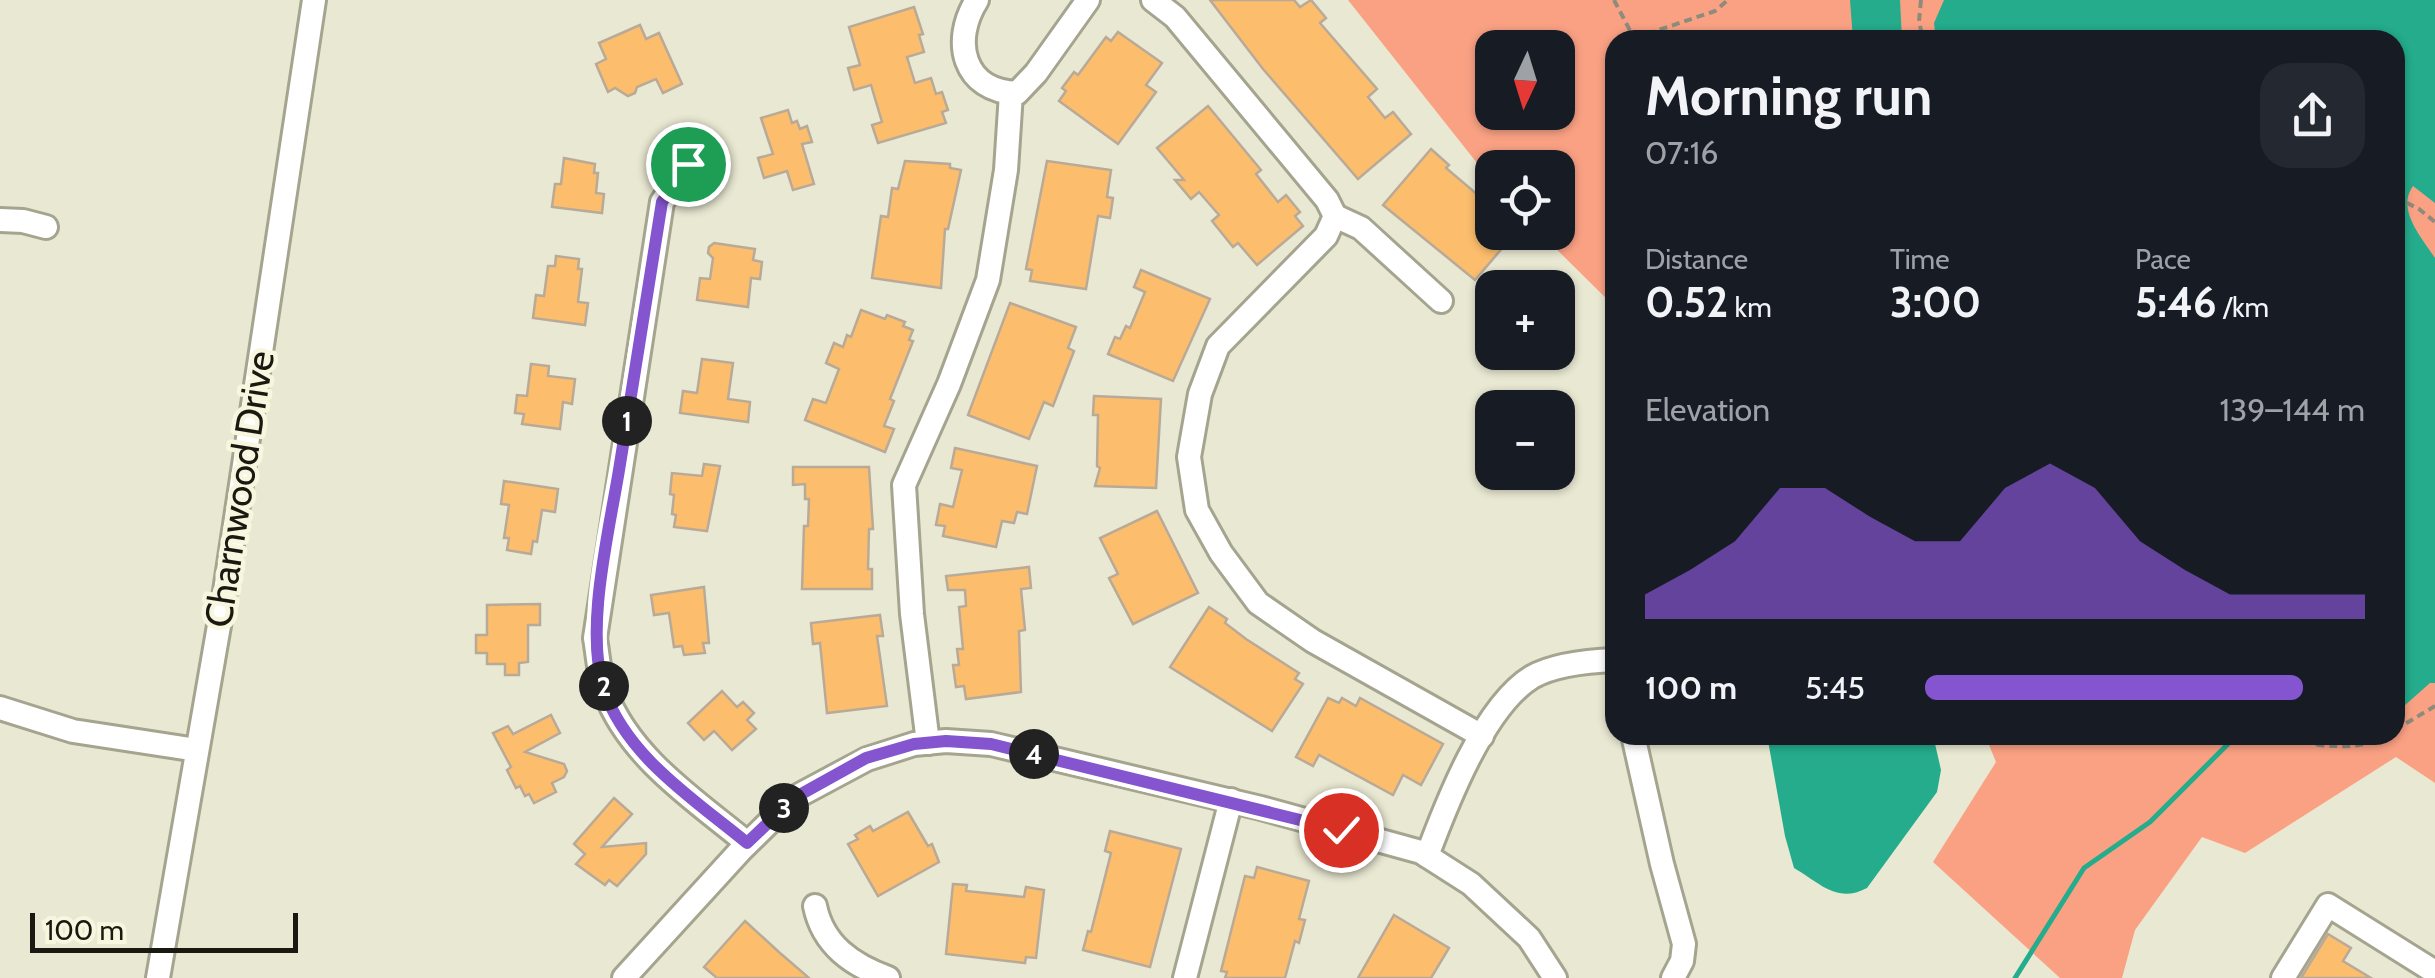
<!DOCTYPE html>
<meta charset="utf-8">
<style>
:root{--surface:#171b24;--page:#242831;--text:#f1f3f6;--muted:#9ea1a6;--accent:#8455ce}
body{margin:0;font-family:Cabin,sans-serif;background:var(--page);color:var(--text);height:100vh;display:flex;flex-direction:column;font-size:38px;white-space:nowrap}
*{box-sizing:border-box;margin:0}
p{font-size:32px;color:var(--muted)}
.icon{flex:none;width:55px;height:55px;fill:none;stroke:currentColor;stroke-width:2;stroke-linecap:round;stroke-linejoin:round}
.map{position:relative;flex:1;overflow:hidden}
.details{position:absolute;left:1605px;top:30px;width:800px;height:715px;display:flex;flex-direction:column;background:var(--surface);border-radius:30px;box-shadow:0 2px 8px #0004}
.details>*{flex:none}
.needle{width:65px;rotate:184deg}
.tools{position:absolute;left:1475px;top:30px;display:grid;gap:20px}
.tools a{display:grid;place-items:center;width:100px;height:100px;border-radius:20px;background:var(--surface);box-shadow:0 2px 8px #0004;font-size:50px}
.scale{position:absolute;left:30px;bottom:25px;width:268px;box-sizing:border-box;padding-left:10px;border:5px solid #1a1911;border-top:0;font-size:28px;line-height:35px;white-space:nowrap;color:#1a1911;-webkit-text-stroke:8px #f7f6df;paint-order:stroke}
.pin{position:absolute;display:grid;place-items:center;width:85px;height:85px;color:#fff;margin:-42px;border:5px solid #fff;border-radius:50%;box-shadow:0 2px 10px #0007}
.km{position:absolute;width:50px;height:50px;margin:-25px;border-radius:50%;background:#222;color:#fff;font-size:28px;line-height:50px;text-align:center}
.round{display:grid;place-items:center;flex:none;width:105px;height:105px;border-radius:30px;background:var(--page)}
.headline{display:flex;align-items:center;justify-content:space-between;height:170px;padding:0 40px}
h1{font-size:55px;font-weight:700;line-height:75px}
.figures{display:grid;grid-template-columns:repeat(3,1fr);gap:15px;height:170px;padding:10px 40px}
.figures div{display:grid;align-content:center}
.figures b{font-size:42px;font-weight:700}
.figures small{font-size:28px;font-weight:400}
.figures p{font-size:28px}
.chart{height:280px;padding:20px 40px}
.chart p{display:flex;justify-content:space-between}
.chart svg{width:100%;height:180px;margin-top:10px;fill:var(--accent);opacity:.7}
ul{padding:0 40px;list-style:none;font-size:32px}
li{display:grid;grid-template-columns:160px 120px 1fr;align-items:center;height:75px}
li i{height:25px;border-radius:12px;background:var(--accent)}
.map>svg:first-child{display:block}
</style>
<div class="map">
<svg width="2435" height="978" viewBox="0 0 2435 978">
<rect width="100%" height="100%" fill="#e9e8d2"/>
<path fill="#faa184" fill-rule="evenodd" d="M1348,0H2435V783L2396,757L2245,853L2202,837L2135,930L2122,978H2060L1933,862L1996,762L1985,735H2395V40H1615V307L1540,233L1558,232V168H1492V182ZM1492,48H1558V112H1492Z"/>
<g fill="#24ac8c">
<path d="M1850,0H1900L1902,40H1853Z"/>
<path d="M1944,0H2435V203L2413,186C2396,209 2421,237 2435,258V683H2430L2395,714V40H1936L1934,23Z"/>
<path d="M1767,735H1933L1941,770L1937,792L1867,888C1837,904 1820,883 1794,868L1785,836Z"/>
</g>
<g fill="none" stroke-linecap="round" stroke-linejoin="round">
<g stroke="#24ac8c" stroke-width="5">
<path d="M2338,735L2342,738L2346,735"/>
<path d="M2015,978L2084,868L2150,822L2237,735"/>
</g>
</g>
<g fill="#fcbe6d" stroke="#b9aa98" stroke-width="2.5">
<path d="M1210,0H1294L1300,7L1311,0L1326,18L1320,23L1377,89L1368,97L1385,118L1393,112L1411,134L1358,179L1263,69Z"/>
<path d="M914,7L923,34L919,35L924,52L907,57L915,83L931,78L936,94L942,92L948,110L942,112L946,123L878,143L872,125L882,122L871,85L854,90L848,68L860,65L849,27Z"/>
<path d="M640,25L646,39L659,33L682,84L663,93L656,79L637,87L635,93L628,96L615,88L608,92L596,64L606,59L599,43Z"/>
<path d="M1118,32L1162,63L1146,85L1156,92L1118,144L1059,101L1066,91L1062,88L1074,72L1078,75L1106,37L1111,41Z"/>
<path d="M1208,106L1261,170L1256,174L1278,202L1286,195L1300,212L1295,216L1303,226L1257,265L1238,243L1233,247L1212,221L1219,215L1199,192L1191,199L1175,180H1184L1157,148Z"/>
<path d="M788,110L792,123L797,121L800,129L807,126L812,142L802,144L814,184L793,190L787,171L764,178L758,158L773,154L761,118Z"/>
<path d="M1431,149L1449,165L1446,168L1491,206L1485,212L1492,219V232H1516L1475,280L1383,205Z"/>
<path d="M564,158L595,164L594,173H598L596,193L604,194L602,213L552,207L555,184H561Z"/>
<path d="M905,161L950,164V168L961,170L948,229H945L941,288L872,278L881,216L888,217L892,188L898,189Z"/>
<path d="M1047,161L1111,170L1107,197L1113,198L1110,218L1098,216L1086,289L1030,281L1032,270L1026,269Z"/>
<path d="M714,243L755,249L753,260L762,262L760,279L751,278L748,307L697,300L700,278L710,279L713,258L708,253L709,247Z"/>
<path d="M556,256L579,259L578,269H582L578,302L588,303L585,325L533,318L536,295L544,296L548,266H555Z"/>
<path d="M1141,270L1210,299L1173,381L1108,354L1115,337L1120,339L1126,326L1130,328L1145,292L1134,287Z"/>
<path d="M1010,303L1076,327L1068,348L1074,351L1053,406L1044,402L1029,439L968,415Z"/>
<path d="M861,310L885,319L887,315L905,322L903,326L913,330L909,340L913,341L890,399L894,401L884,426L894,429L885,452L805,420L813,399L826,403L839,369L826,363L834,343L843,347L847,335L851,337Z"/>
<path d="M702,359L733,363L728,399L750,402L748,422L680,413L683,391L697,393Z"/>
<path d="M531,364L549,366L548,376L575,379L572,404L563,402L560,429L522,424L524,414L515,413L517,395L527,396Z"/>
<path d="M1094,396L1161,399L1156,488L1095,486L1100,468L1097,466L1098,415H1093Z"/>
<path d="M955,448L1037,466L1027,514L1017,512L1014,523L1002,521L996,547L943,536L945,526L936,525L940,504L953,507L962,470L951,468Z"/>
<path d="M704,464L720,466L707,531L674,527L676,515L672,514L674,495L670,494L672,473L702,476Z"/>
<path d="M793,467H869L873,529H869L868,569H872V589H802L804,526H808L809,499H805V484L793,485Z"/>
<path d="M504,481L558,489L555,512L542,510L537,542L533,541L531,554L507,550L509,538H504L509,505L501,504Z"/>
<path d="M1157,511L1198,593L1133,624L1109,578L1118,574L1100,538Z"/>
<path d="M1029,567L1031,588L1021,589L1025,630L1019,631L1021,692L966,699L964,686L956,687L953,665H959L957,649H963L959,607L966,606L965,590H948L946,576Z"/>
<path d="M704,587L709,643H703L705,653L684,655L682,646L674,647L669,613L654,615L651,595Z"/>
<path d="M540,604V625H528V662L519,663V675H505V664H487V653H476V635H487V605Z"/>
<path d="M1209,607L1227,619L1225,623L1246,639L1299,673L1295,679L1303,684L1272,731L1170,667Z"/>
<path d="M880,615L883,636H877L887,706L827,713L820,643L813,644L811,623Z"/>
<path d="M722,691L737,707L743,702L754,713L747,720L756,729L732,750L714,731L704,740L688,723Z"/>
<path d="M1328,698L1339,703L1342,698L1356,706L1360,698L1443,744L1421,785L1403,775L1393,795L1319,755L1313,766L1296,757Z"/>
<path d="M551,715L560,733L525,752L564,764L567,771L564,777L552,783L556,792L534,803L529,794L525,796L520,786L516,788L507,770L511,767L493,733L508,726L513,734Z"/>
<path d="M614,798L632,814L602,847L646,843V854L617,886L609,880L605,885L576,864L585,854L574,844Z"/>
<path d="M908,812L928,846L932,844L939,862L878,896L848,844L858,839L855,835L870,826L873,831Z"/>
<path d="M1110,831L1181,849L1150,967L1083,950L1088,931L1091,932L1111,853L1105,851Z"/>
<path d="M1257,867L1309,881L1299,919L1305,920L1299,943L1295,941L1285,978H1225L1227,972L1221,971L1245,876L1254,878Z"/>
<path d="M953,884L967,885L966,891L1024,897L1026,887L1044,890L1036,958L1026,957L1025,963L946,954Z"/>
<path d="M1394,915L1449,948L1431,978H1358Z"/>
<path d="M745,921L780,953L809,978H717L704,967Z"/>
<path d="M2328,934L2351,948L2343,961L2371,978H2301Z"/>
</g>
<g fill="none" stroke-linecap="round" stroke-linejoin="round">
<defs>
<g id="minor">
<path d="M977,0C951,41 963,91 1017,93L1036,73L1088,0"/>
<path d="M1153,0L1175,17L1327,200L1335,216L1326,236L1218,346L1200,394L1189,457L1197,510L1221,553L1258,603L1313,641L1482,736"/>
<path d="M688,164L662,202L595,638C598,655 599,676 605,692C630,758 695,800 747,843"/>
<path d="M1335,216L1361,228L1441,301"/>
<path d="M0,220L23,221L46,227"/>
<path d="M0,708L73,731L197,750"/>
<path d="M1633,735L1662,864L1684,944L1682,961L1673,978"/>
<path d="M928,743L912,614L904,485L949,384L988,280L1006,170L1011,93"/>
<path d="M1427,856C1446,805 1484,706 1532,677C1555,664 1589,661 1615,660"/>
<path d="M815,906C823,945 852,965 888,978"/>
<path d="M158,978L225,591L314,0"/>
<path d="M624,978L740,851L794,798L867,759L914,744L946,741L991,744L1261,808L1421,852L1471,884L1529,938L1555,978"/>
<path d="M1185,978L1231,800"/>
<path d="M2283,978L2328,905L2435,972"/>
</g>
</defs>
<use href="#minor" stroke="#a5a48f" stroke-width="28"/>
<g stroke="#8d8c7c" stroke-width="4" stroke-dasharray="8 5" stroke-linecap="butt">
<path d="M1614,0L1635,40"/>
<path d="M1921,0L1919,21L1923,40"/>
<path d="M1635,38L1715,11L1728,0"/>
<path d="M2395,197L2419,209L2435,222"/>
<path d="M2395,730L2435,706"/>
<path d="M2307,735L2318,745C2345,747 2364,748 2387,735"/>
</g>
<use href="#minor" stroke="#fff" stroke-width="22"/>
</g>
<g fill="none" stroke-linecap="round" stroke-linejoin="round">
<defs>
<path id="route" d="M688,164L662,202C648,289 634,377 620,464C610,528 584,628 604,690C627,757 695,800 747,843L794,798L866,758L914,744L946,741L991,744L1341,830"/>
</defs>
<use href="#route" stroke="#fff" stroke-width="20"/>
<use href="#route" stroke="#8455ce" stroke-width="12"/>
</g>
<g text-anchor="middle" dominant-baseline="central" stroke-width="9" stroke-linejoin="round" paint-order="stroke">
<g font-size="38" fill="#1a1911" stroke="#f7f6df">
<text transform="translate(239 489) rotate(-81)">Charnwood Drive</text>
</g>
</g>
</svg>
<div class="tools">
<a><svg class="needle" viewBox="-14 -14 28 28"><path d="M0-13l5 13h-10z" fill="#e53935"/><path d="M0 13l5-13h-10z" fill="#9ea1a6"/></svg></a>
<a><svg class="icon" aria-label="locate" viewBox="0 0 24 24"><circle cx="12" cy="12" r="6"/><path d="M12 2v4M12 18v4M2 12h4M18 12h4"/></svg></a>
<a>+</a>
<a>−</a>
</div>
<div class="scale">100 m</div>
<div class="pin" style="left:688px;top:164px;background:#1e9e55"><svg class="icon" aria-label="arrive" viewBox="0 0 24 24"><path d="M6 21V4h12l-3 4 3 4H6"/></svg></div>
<div class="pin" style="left:1341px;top:830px;background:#d93025"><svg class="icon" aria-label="check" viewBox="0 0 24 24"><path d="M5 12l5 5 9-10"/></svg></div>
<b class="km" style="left:627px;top:421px">1</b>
<b class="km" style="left:604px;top:686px">2</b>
<b class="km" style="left:784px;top:808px">3</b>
<b class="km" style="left:1034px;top:754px">4</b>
<section class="details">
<div class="headline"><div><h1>Morning run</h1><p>07:16</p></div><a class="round"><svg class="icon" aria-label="share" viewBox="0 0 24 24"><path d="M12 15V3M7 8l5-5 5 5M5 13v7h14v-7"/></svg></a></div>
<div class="figures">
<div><p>Distance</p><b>0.52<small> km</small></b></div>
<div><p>Time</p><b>3:00</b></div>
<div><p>Pace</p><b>5:46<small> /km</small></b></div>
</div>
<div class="chart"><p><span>Elevation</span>139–144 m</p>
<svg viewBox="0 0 160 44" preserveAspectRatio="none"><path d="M0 44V38L10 32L20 25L30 12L40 12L50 19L60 25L70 25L80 12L90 6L100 12L110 25L120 32L130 38L140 38L150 38L160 38V44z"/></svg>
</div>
<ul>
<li><b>100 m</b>5:45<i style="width:86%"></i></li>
</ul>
</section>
</div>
